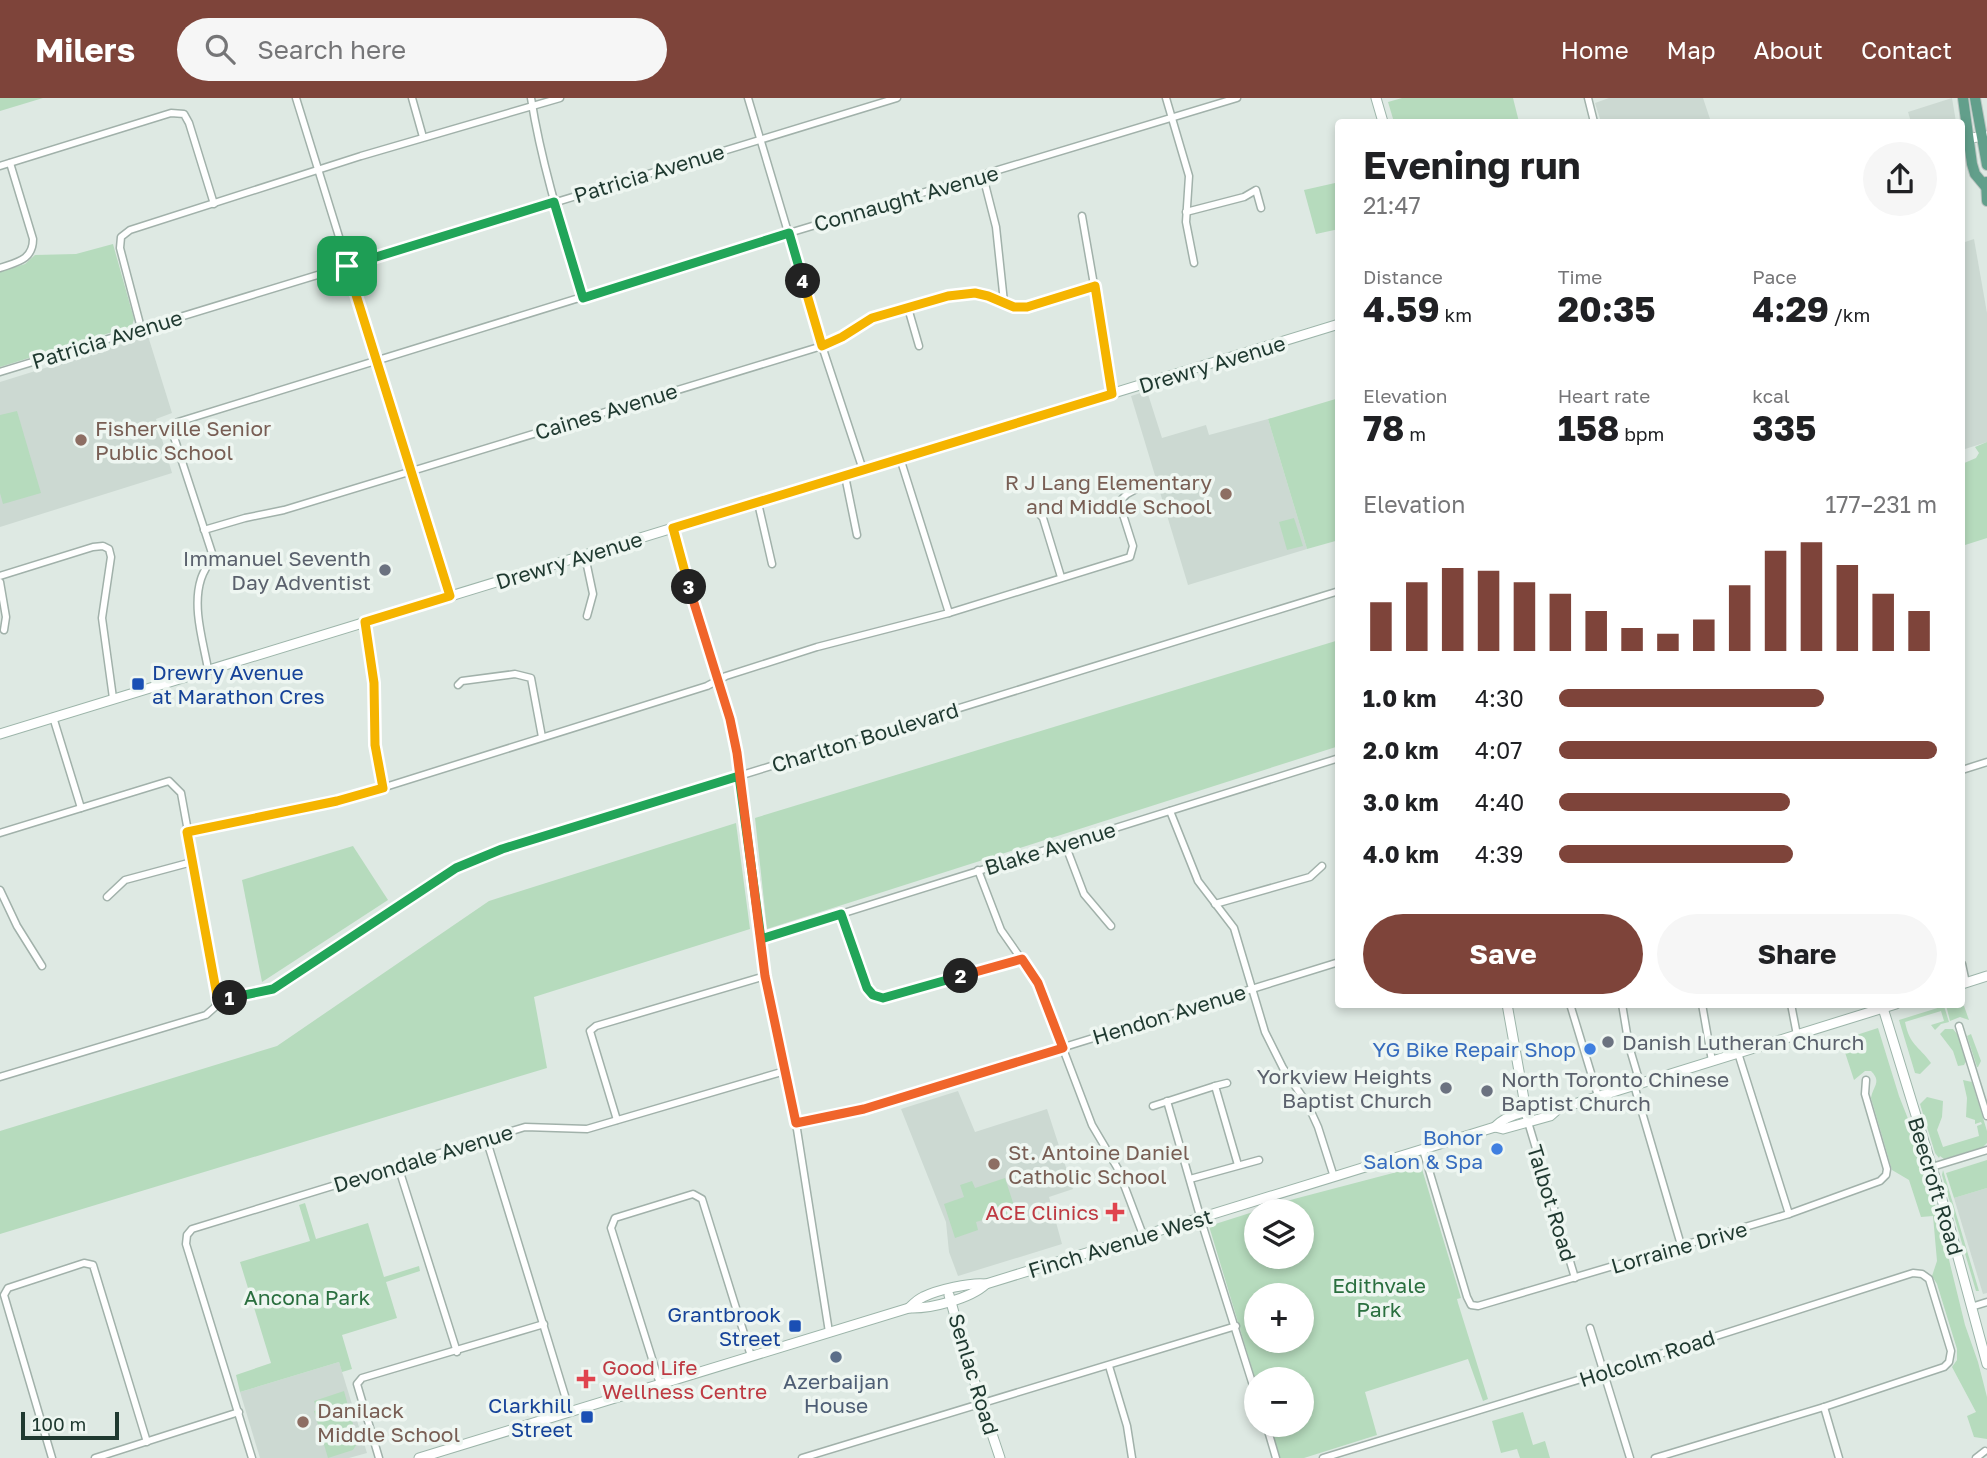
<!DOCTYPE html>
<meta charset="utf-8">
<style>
:root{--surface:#fff;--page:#f6f6f6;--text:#202124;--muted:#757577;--accent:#7e443a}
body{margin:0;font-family:"Golos Text",sans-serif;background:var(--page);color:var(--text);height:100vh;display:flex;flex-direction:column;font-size:26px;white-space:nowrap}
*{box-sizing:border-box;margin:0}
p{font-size:23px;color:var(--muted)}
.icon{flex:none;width:38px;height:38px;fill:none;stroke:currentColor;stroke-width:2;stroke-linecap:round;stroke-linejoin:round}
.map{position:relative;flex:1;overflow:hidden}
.sheet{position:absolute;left:1335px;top:21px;width:630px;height:889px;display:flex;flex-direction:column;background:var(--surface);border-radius:7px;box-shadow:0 4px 10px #0003}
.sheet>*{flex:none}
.buttons{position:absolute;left:1244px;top:1101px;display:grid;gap:14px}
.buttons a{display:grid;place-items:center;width:70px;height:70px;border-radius:50%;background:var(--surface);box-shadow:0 4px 10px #0003;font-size:35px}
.scale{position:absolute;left:21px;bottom:18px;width:98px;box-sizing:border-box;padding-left:7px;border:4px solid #1f3930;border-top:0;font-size:19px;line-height:24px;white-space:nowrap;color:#1f3930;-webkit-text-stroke:5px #eef6f1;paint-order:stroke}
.pin{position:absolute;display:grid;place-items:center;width:60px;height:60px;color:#fff;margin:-30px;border-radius:14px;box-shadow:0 4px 10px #0006}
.km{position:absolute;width:35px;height:35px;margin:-18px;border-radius:50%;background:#222;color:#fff;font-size:19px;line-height:35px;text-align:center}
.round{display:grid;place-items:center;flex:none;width:74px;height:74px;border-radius:37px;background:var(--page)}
.overview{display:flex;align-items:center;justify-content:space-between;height:119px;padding:0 28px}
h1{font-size:38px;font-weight:700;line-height:52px}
.figures{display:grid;grid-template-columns:repeat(3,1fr);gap:10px;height:119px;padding:7px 28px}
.figures div{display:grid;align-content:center}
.figures b{font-size:35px;font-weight:700}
.figures small{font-size:19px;font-weight:400}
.figures p{font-size:19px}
.chart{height:196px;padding:14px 28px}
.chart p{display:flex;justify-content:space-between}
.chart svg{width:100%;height:126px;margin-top:7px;stroke:var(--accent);stroke-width:6}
.cta{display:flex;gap:14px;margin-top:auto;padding:14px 28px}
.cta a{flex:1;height:80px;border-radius:42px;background:var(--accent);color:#fff;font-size:28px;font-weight:700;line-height:80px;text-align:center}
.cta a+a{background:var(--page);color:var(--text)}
ul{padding:0 28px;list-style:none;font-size:23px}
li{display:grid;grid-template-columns:112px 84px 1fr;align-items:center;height:52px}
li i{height:18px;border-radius:9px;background:var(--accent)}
header{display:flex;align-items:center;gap:42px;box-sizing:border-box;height:98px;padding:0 35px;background:var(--accent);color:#fff}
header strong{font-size:33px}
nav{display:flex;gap:38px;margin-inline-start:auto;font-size:24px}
.search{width:490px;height:63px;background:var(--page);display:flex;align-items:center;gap:18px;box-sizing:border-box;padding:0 24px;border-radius:38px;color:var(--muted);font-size:26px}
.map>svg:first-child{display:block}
</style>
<header>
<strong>Milers</strong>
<div class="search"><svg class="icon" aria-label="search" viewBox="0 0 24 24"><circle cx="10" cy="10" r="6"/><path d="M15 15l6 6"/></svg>Search here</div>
<nav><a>Home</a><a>Map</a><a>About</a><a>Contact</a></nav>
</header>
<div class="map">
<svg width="1987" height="1360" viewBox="0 0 1987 1360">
<rect width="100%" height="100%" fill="#dee9e3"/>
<g fill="#ccd9d2">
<path d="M1609,0H1703L1711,24H1601L1595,5Z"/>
<path d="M1952,0L1956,24H1911L1908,14Z"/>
<path d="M1974,141L1987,215V344L1962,352V145Z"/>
<path d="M148,238L172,315L156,321L172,375L0,429V284Z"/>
<path d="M1147,293L1162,340L1206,327L1209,337L1268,321L1307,451L1188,487L1131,298Z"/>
<path d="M958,993L975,1034L1047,1011L1073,1091L1049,1099L1062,1146L958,1178L949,1154L946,1124L901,1011Z"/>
<path d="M1987,1090V1195L1983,1196L1954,1100Z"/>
<path d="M339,1264L367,1355L349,1360H260L240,1294Z"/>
</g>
<g fill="#b6dbbd" fill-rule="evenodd">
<path d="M0,0H43L0,13Z"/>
<path d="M1402,0H1513L1519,24H1394L1388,4Z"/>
<path d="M1335,85L1339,97V131L1316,136L1304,92Z"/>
<path d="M113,146L134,221L132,228L0,269V174L25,166L35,157L76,156Z"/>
<path d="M1339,300V442L1307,451L1268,321Z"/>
<path d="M17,313L41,395L3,406L0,395V317Z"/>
<path d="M1987,344V440L1962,448V366L1976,360L1979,355L1975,349Z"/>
<path d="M1294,420L1303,448L1287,452L1279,424Z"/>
<path d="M1339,542V648L767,831L755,720Z"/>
<path d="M736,725L750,831L534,899L547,970L0,1136V1033L277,948L489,803Z"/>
<path d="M353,748L388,802L262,884L242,782Z"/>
<path d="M1946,907L1964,908L1969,922L1960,919L1950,923Z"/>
<path d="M1944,908L1949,924L1941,926L1935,932L1931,927L1944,923L1941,913L1905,924C1910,948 1918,947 1931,965L1920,976L1915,975L1899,922Z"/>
<path d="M1878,930L1899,998L1916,1041L1938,1117L1965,1227L1978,1264L1987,1299V1341L1974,1339L1967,1318L1976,1314L1952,1269L1957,1262V1251L1937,1186L1932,1178L1937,1163L1933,1118L1921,1119L1909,1082L1892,1072L1871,1000C1873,988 1882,984 1871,973H1865L1854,982L1841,942Z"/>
<path d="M1945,931H1953L1958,937L1966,963L1964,967L1958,968L1953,953L1940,936Z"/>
<path d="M1971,936L1981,963L1978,969H1977L1967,938Z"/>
<path d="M1963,982L1972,984L1987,1033V1045L1983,1049L1944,1061L1940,1058L1939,1060L1935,1055L1920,1006L1927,999L1943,1003L1942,1019L1937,1032L1943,1049L1979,1038L1977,1028L1982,1026L1981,1024L1975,1026V1022L1966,1019L1967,1000Z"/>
<path d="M1987,1062V1090L1954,1100L1946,1075Z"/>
<path d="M1416,1069L1422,1071L1461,1200L1457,1201L1458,1205L1488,1301L1483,1303L1468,1261L1365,1294L1377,1337L1304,1360H1280L1269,1327L1302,1326V1281H1256V1284L1209,1128L1294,1101ZM1302,1113V1158H1256V1113ZM1256,1197H1302V1242H1256Z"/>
<path d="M1943,1072L1979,1193H1976L1942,1077Z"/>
<path d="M1005,1080L1018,1120L1005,1124L1004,1120L998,1121L996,1118L976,1124L978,1132L955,1140L944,1106L964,1099L960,1087L972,1083L975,1090Z"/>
<path d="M305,1105L316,1141L368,1125L384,1179L419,1168L420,1173L386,1184L397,1220L342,1237L352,1271L342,1274L339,1264L240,1294L236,1277L271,1265L240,1164L310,1143L299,1107Z"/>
<path d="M344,1293L358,1344L353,1352L328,1360L314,1313L317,1312L314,1303Z"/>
<path d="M1523,1314L1533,1347L1545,1343L1550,1360H1520L1517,1351L1501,1355L1492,1323Z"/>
</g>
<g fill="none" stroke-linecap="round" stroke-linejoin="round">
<defs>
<g id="street">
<path d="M296,0L450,497"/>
<path d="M412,0L423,39"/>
<path d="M531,0C542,69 563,134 583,200"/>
<path d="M748,0L822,248L863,372"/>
<path d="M1166,0L1189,78L1186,124L1194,165"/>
<path d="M1588,0L1594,24"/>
<path d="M0,68L171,15L184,16L189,25L214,106"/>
<path d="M983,78L996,129L1004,204"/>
<path d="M1186,114L1244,99L1256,92L1261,110"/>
<path d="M1082,118L1113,296"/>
<path d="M0,170C17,164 33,162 33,141L10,65"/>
<path d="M908,210L919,248"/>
<path d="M141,230L120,150L121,139L130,132L361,58L560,0"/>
<path d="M0,274L897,0"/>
<path d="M900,360L949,515"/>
<path d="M845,378L857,437"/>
<path d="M758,405L772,466"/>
<path d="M1034,410L1043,420L1061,479"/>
<path d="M673,430L730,621L737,655L765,878L796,1025L829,1234"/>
<path d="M204,432L245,420L284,412L822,248L847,237L872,220L948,198L975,195L988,198L1014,209H1027L1095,188"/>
<path d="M585,458L593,496L587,518"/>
<path d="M0,478L93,449L103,448L109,451L111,459L102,520L113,600"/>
<path d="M0,484L6,519L4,532"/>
<path d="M365,524L374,585L375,647L382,690"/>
<path d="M208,571C203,543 192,509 201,481C204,471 210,466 212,455L173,336L178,324L789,135L1237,0"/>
<path d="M458,587L462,583L515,576L531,580L542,639"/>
<path d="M53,619L81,710"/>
<path d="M1962,672L1987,664"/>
<path d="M1170,713L1198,783L1234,830L1265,934L1283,970L1308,1007L1318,1029L1334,1079"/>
<path d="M187,734L337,703L382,690L707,588L726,578L817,549L949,515L1130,459L1133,448L1119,404L1127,396L1151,383"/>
<path d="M0,735L169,683L181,695L218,898L215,909L206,917L0,979"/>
<path d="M1065,746L1084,796L1111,828"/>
<path d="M978,772L1001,832L1038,885L1092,1027L1118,1071L1143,1137"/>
<path d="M0,792L17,828L42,868"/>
<path d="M107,799L125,782L192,764"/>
<path d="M1215,806L1310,779L1322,768"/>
<path d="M841,816L867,890L873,897L883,899L1022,861"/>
<path d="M761,841L1339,660"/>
<path d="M1962,866L1966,885"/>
<path d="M217,903L273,891L456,770L502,751L1339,493"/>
<path d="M1570,906L1598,998"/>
<path d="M1622,906L1629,948L1640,985"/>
<path d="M1702,906L1712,963"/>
<path d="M1791,906L1797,937"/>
<path d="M1959,928L1987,1018"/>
<path d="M1738,955L1789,1116"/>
<path d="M1634,987L1681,1147"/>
<path d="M1215,988L1227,985"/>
<path d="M1167,1003L1204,1132L1256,1297"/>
<path d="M1153,1008L1215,988L1238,1067"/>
<path d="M617,1022L590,933L596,928L765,878"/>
<path d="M1528,1024L1575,1180"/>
<path d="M796,1025L864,1011L1339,864"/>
<path d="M486,1040L570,1314"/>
<path d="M1423,1052L1467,1199L1471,1207L1478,1208L1789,1116L1880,1083L1886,1077L1887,1071L1865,996L1866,982"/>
<path d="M398,1068L457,1254"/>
<path d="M1932,1069L1987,1052"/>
<path d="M1190,1081L1259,1062"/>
<path d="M1971,1209L1987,1204"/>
<path d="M1590,1230L1630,1360"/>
<path d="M1109,1268L1127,1328L1132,1360"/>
<path d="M660,1286L611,1130L615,1120L693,1096L702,1101L751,1258"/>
<path d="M1824,1309L1839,1360"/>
<path d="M1266,1326L1276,1360"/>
<path d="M52,1360L4,1197L8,1190L84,1165L93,1167L147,1344"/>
<path d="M95,1360L239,1314"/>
<path d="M252,1360L186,1146L187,1137L192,1131L525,1029L587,1031L785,973"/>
<path d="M379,1360L357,1286L362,1280L544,1226"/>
<path d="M802,1360L1236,1228"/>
<path d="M1323,1360L1604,1274L1913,1175L1922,1176L1929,1181L1951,1253L1949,1264L1944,1269L1824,1309L1655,1360"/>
<path d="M1976,1360L1985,1353"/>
</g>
<g id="secondary">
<path d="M1376,0L1383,24"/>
<path d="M1962,41L1987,38"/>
<path d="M0,636L1339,226"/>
<path d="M1962,886L1987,878"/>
<path d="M1507,906L1527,1018"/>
<path d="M1883,910L1946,1115L1987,1266"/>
<path d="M1495,1029C1507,1015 1540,1009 1558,1011L1896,906"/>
<path d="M949,1197L967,1261L1000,1360"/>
<path d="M909,1210C913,1206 918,1201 923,1199C937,1192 971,1184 986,1186L1495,1029L1503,1031L1550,1018L1558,1011"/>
<path d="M419,1360L909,1210C930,1211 970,1201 986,1186"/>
</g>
<g id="primary">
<path d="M1963,0L1972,66L1975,76L1985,88"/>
<path d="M1975,0L1987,67"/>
<path d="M1986,84L1987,103"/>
</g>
</defs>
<use href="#street" stroke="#a1b1aa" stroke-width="9"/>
<use href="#secondary" stroke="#9db5aa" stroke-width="11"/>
<use href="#primary" stroke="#bcc4c1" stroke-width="12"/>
<use href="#street" stroke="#fff" stroke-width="6"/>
<use href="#secondary" stroke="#fff" stroke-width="9"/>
<use href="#primary" stroke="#629f8b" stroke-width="10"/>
</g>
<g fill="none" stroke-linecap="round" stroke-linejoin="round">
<defs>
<path id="split-1" d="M230,900L218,903L187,734L337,703L383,690L375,647L374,585L365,524L450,498L347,168"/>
<path id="split-2" d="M230,900L273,891L456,770L502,751L739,678L761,841L841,816L867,890L873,897L883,900L961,878"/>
<path id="split-3" d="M689,489L730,621L737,655L765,878L796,1025L864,1011L1063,950L1038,885L1022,861L961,878"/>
<path id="split-4" d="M689,489L673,430L1112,296L1095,188L1027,209H1014L988,198L975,195L948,198L872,220L842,239L822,248L803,183"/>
<path id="split-5" d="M347,168L554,104L583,200L789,135L803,183"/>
</defs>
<use href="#split-1" stroke="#fff" stroke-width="14"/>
<use href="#split-2" stroke="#fff" stroke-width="14"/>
<use href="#split-3" stroke="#fff" stroke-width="14"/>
<use href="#split-4" stroke="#fff" stroke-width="14"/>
<use href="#split-5" stroke="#fff" stroke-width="14"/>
<use href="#split-1" stroke="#f5b400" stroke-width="9"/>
<use href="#split-2" stroke="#22a559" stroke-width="9"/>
<use href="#split-3" stroke="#f0652b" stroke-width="9"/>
<use href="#split-4" stroke="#f5b400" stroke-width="9"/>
<use href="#split-5" stroke="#22a559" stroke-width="9"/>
</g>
<g fill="#8d6e63" stroke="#eef6f1" stroke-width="2.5">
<circle cx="81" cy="342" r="7"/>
<circle cx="1226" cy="396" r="7"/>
<circle cx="994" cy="1066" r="7"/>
<circle cx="303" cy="1324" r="7"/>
</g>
<g fill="#6b7280" stroke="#eef6f1" stroke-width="2.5">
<circle cx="385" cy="472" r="7"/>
<circle cx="1608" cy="944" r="7"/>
<circle cx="1446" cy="990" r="7"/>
<circle cx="1487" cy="993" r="7"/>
</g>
<g fill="#1a4fb4" stroke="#eef6f1" stroke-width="2.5">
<rect x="131" y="579" width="14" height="14" rx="3.5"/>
<rect x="788" y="1221" width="14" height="14" rx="3.5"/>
<rect x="580" y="1312" width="14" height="14" rx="3.5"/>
</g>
<g fill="#3f7fe0" stroke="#eef6f1" stroke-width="2.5">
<circle cx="1590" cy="951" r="7"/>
<circle cx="1497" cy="1051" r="7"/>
</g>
<g fill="#e0444e" stroke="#eef6f1" stroke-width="2.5">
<path d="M1111.5 1103.5h7v7h7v7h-7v7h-7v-7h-7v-7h7z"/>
<path d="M582.5 1270.5h7v7h7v7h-7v7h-7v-7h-7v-7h7z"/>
</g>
<circle fill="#5c6f8a" stroke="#eef6f1" stroke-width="2.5" cx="836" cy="1259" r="7"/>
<g text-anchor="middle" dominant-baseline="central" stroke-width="7" stroke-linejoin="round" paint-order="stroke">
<g font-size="21" fill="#1f3930" stroke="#eef6f1">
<text transform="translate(649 75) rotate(-17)">Patricia Avenue</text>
<text transform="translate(906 100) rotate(-16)">Connaught Avenue</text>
<text transform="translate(107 241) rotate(-17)">Patricia Avenue</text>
<text transform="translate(1212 266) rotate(-17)">Drewry Avenue</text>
<text transform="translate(606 313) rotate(-17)">Caines Avenue</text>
<text transform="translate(569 462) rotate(-17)">Drewry Avenue</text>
<text transform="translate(865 639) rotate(-17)">Charlton Boulevard</text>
<text transform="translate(1050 750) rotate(-17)">Blake Avenue</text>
<text transform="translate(1169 916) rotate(-17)">Hendon Avenue</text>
<text transform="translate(423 1060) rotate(-17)">Devondale Avenue</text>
<text transform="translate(1936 1088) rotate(73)">Beecroft Road</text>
<text transform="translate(1552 1105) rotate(73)">Talbot Road</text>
<text transform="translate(1120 1145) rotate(-17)">Finch Avenue West</text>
<text transform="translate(1679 1149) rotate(-16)">Lorraine Drive</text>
<text transform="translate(1647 1260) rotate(-18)">Holcolm Road</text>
<text transform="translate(974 1276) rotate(73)">Senlac Road</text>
</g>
<g font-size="21" fill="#785e54" stroke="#eef6f1" text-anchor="start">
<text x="95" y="330">Fisherville Senior<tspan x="95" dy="24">Public School</tspan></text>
<text x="1212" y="384" text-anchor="end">R J Lang Elementary<tspan x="1212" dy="24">and Middle School</tspan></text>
<text x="1008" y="1054">St. Antoine Daniel<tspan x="1008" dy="24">Catholic School</tspan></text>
<text x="317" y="1312">Danilack<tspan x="317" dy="24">Middle School</tspan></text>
</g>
<g font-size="21" fill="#5b616d" stroke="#eef6f1" text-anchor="end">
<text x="371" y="460">Immanuel Seventh<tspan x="371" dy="24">Day Adventist</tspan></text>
<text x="1622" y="944" text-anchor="start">Danish Lutheran Church</text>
<text x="1432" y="978">Yorkview Heights<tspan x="1432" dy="24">Baptist Church</tspan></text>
<text x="1501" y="981" text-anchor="start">North Toronto Chinese<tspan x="1501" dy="24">Baptist Church</tspan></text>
</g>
<g font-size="21" fill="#164399" stroke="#eef6f1" text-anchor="end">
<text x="152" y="574" text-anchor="start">Drewry Avenue<tspan x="152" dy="24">at Marathon Cres</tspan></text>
<text x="781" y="1216">Grantbrook<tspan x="781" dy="24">Street</tspan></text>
<text x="573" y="1307">Clarkhill<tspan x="573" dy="24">Street</tspan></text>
</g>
<g font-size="21" fill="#366cbe" stroke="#eef6f1" text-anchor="end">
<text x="1576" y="951">YG Bike Repair Shop</text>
<text x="1483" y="1039">Bohor<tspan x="1483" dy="24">Salon &amp; Spa</tspan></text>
</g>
<g font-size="21" fill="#be3a42" stroke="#eef6f1" text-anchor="end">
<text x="1099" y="1114">ACE Clinics</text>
<text x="602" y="1269" text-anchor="start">Good Life<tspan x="602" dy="24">Wellness Centre</tspan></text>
</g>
<g font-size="21" fill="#2a6f3f" stroke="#eef6f1">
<text x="1379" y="1187">Edithvale<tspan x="1379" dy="24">Park</tspan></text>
<text x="307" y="1199">Ancona Park</text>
</g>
<g font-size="21" fill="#4e5e75" stroke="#eef6f1">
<text x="836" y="1283">Azerbaijan<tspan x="836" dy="24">House</tspan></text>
</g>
</g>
</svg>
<div class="buttons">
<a><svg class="icon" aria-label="layers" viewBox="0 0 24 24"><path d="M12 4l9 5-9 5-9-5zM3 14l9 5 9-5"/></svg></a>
<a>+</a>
<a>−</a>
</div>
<div class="scale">100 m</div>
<div class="pin" style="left:347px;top:168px;background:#1e9e55"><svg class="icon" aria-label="arrive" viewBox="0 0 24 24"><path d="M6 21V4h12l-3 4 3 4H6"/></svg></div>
<b class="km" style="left:230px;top:900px">1</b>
<b class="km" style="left:961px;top:878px">2</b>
<b class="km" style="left:689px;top:489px">3</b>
<b class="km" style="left:803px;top:183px">4</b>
<section class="sheet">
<div class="overview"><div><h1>Evening run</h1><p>21:47</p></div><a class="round"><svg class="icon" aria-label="share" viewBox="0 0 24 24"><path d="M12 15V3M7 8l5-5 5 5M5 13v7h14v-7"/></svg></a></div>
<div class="figures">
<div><p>Distance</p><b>4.59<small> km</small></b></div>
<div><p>Time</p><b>20:35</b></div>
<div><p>Pace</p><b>4:29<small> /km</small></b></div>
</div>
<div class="figures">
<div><p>Elevation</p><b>78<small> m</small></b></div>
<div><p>Heart rate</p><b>158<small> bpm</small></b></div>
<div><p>kcal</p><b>335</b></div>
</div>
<div class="chart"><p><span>Elevation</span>177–231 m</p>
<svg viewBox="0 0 160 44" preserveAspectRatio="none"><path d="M5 44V27M15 44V20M25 44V15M35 44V16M45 44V20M55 44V24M65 44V30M75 44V36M85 44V38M95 44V33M105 44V21M115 44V9M125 44V6M135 44V14M145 44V24M155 44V30"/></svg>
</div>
<ul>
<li><b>1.0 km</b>4:30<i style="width:70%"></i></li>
<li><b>2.0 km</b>4:07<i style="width:100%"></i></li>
<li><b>3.0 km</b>4:40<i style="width:61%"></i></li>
<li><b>4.0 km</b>4:39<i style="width:62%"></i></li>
</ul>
<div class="cta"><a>Save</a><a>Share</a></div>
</section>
</div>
